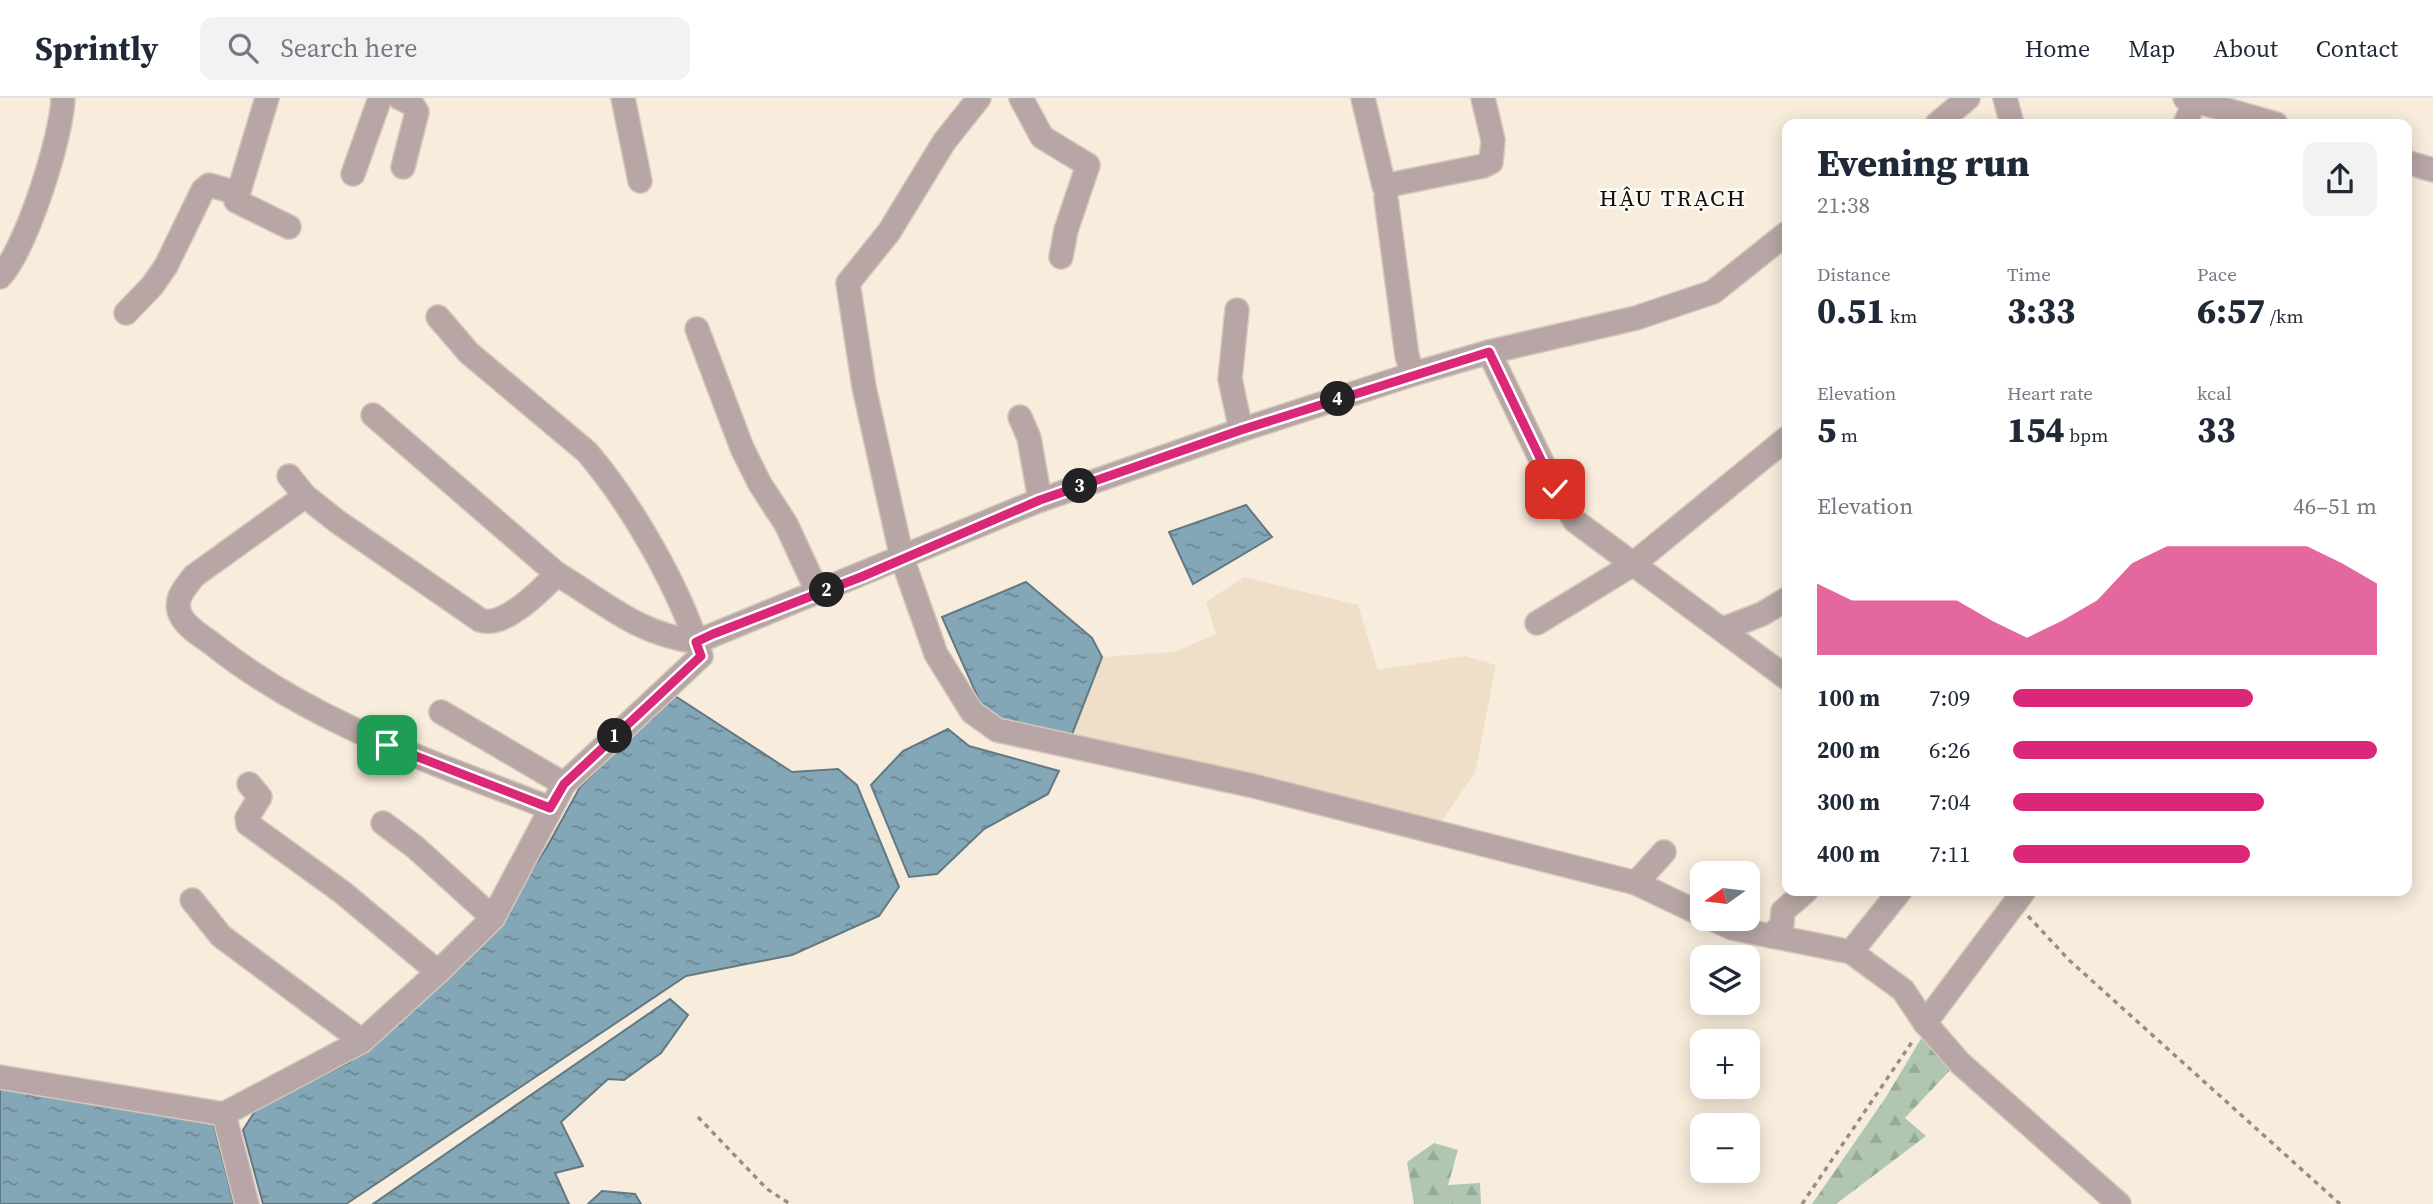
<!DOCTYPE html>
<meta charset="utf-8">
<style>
:root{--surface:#fff;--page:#f2f2f3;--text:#1f2937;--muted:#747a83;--line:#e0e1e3;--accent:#db2777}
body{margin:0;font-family:"Source Serif 4",serif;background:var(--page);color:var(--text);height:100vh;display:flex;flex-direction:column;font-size:26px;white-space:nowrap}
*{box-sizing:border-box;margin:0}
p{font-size:23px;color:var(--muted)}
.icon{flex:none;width:38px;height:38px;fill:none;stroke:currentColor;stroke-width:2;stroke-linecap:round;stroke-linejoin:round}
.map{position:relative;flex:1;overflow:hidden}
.sheet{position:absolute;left:1782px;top:21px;width:630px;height:777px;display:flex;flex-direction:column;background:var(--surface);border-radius:14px;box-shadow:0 4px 18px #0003}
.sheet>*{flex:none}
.needle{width:46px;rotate:256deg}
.tools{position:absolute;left:1690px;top:763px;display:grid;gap:14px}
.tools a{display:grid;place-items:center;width:70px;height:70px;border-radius:14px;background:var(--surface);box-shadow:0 4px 18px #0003;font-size:35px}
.pin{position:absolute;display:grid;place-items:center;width:60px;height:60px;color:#fff;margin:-30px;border-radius:14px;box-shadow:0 4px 10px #0006}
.km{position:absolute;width:35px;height:35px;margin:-18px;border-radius:50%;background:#222;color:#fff;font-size:19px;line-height:35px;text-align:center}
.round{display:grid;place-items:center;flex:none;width:74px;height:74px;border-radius:14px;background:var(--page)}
.overview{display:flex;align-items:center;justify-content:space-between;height:119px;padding:0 35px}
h1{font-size:38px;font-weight:800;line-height:52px}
.figures{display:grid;grid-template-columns:repeat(3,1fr);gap:10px;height:119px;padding:7px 35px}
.figures div{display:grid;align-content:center}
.figures b{font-size:35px;font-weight:800}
.figures small{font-size:19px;font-weight:400}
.figures p{font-size:19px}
.chart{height:196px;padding:14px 35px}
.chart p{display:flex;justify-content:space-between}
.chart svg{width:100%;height:126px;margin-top:7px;fill:var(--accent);opacity:.7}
ul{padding:0 35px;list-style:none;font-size:23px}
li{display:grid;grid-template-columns:112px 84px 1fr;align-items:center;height:52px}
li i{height:18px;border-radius:9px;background:var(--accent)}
header{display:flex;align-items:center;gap:42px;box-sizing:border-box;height:98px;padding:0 35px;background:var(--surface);border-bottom:2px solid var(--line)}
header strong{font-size:33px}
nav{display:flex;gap:38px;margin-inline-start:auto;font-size:24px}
.search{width:490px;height:63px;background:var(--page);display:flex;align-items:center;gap:18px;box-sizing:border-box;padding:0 24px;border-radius:14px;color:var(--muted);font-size:26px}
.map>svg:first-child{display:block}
</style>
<header>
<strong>Sprintly</strong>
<div class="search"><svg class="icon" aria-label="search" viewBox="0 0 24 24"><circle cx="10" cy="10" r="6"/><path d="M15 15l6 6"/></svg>Search here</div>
<nav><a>Home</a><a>Map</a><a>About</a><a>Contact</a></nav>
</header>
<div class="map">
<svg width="2433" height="1106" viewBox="0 0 2433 1106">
<defs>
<pattern id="forest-firs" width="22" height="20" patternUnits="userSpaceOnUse" patternTransform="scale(1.75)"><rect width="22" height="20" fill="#b1c6b1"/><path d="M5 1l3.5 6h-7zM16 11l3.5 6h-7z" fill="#97a997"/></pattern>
<pattern id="water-ripples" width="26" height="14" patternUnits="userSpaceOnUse" patternTransform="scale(1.75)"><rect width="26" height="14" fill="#84a7b8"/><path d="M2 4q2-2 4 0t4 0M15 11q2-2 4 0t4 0" fill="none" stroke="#6b8694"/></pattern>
</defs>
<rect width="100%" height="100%" fill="#f8ecdc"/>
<path fill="#efdfc9" d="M1244,479L1358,507L1378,572L1465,558L1496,567L1475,675L1440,725L1069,644L1102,559L1174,554L1216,536L1206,504Z"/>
<g fill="url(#forest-firs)">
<path d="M1925,934L1954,968L1905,1020L1926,1038L1836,1106H1812L1886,999Z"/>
<path d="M1434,1045L1458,1052L1448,1087L1480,1085L1481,1106H1414L1407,1064Z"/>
</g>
<g fill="url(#water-ripples)" stroke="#627983" stroke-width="2">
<path d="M1246,407L1272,439L1193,486L1169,434Z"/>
<path d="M1026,484L1092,540L1102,559L1069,644L1006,631L983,611L942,519Z"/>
<path d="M672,596L792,674L838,671L857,687L899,789L879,818L792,857L686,878L346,1106H263L243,1032L257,1010L350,964L499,822L547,749L580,689Z"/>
<path d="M948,631L969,648L1059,673L1048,696L984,731L937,776L909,779L871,687L903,653Z"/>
<path d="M670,901L688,917L661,955L624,982L608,981L561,1024L583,1068L555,1075L569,1106H373Z"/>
<path d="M0,990L212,1020L234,1106H0Z"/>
<path d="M602,1093L635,1096L641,1106H588Z"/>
</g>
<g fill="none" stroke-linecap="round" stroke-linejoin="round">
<defs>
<g id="minor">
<path d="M267,0L236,103L289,129"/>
<path d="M400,0L412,6L417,14L403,69"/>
<path d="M623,0L640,83"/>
<path d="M979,0L944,44L889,134L848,185L864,289L902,460L936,556L972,614L997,632L1254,688L1636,785L1703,817"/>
<path d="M1021,0L1042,39L1088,67L1066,132L1061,159"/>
<path d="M1363,0L1384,88L1483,68L1491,64L1493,42L1483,0"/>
<path d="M2005,0L2012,26"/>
<path d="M2185,0L2276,26"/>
<path d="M1937,26L1968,0"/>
<path d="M2185,26L2195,3"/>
<path d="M2406,64L2433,72"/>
<path d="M353,76L380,0"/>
<path d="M1386,100L1407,258L1413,276"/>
<path d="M0,179C26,151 62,39 63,0"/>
<path d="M1237,212L1230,281L1241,332"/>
<path d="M126,215L152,188L166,168L203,92L209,87L238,95"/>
<path d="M697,231L742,350L760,386L786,426L818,495"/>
<path d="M1489,254L1555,391L1575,423L1787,580"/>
<path d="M373,317L557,476"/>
<path d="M1020,319L1029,340L1040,402"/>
<path d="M289,378L305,398L338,424L480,522C504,531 541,492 557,476C609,507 634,534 696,544L1035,404L1241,332L1413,276L1489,254L1636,220L1713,194L1787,135"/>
<path d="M305,398L194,478C185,490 174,500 180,516C186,530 204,539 215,548C314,626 434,665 550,710"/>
<path d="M1537,525L1632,467L1787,340"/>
<path d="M1723,531L1762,516L1787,501"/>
<path d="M441,614L564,686"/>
<path d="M249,686L260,699L247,720L248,726L342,794L438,874"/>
<path d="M383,725L415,749L493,820"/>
<path d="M1636,785L1664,754"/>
<path d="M192,802L221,838L362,943"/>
<path d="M1712,821L1732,830L1851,854L1903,892L1925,925L1960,965L2119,1106"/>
<path d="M1771,838L1782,827L1783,813L1806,793"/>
<path d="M1851,854L1900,793"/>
<path d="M1925,925L2024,793"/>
<path d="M0,979L224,1016L247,1106"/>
<path d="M224,1016L362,943L438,874L493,820L564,686L701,558C680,491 633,408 587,354L469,255L438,219"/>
</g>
</defs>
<use href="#minor" stroke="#d3c8ba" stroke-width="26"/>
<g stroke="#988f84" stroke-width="3.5" stroke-dasharray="5 5" stroke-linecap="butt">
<path d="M2028,818L2069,862L2340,1106"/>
<path d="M698,1019L767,1091L790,1106"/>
<path d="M1802,1106L1914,941"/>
</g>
<use href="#minor" stroke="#b7a6a5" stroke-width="23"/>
</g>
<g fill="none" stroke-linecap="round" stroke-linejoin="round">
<defs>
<path id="route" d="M387,647L550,710L564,686L701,558L696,544L713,536L861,479L1040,402L1241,332L1489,254L1555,391"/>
</defs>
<use href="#route" stroke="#fff" stroke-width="14"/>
<use href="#route" stroke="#db2777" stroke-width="9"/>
</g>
<g text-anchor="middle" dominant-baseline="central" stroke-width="5" stroke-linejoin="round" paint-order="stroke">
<g font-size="23" letter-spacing="2" fill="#110d08" stroke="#fdfbf8">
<text x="1673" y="100">HẬU TRẠCH</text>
</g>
</g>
</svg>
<div class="tools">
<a><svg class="needle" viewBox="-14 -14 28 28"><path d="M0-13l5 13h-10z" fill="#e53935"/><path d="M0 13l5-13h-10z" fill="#747a83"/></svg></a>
<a><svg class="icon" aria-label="layers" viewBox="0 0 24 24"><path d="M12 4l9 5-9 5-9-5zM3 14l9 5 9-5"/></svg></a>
<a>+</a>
<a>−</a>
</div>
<div class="pin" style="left:387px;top:647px;background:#1e9e55"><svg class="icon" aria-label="arrive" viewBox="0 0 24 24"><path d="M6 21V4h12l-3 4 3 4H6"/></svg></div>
<div class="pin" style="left:1555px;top:391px;background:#d93025"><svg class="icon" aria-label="check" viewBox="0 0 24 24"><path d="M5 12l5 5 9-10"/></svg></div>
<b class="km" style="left:615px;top:638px">1</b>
<b class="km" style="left:827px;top:492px">2</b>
<b class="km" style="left:1080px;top:388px">3</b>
<b class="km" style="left:1338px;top:301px">4</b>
<section class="sheet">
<div class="overview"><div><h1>Evening run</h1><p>21:38</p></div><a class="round"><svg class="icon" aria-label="share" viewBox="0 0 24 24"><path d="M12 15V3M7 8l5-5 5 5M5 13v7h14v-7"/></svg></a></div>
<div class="figures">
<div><p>Distance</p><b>0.51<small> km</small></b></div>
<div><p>Time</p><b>3:33</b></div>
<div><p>Pace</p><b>6:57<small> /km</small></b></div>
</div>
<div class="figures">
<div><p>Elevation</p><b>5<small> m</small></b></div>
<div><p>Heart rate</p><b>154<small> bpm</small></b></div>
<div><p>kcal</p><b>33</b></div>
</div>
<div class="chart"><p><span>Elevation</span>46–51 m</p>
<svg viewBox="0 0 160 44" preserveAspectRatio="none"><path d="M0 44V19L10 25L20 25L30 25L40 25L50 32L60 38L70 32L80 25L90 12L100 6L110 6L120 6L130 6L140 6L150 12L160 19V44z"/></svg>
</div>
<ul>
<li><b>100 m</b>7:09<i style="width:66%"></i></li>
<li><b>200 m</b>6:26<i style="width:100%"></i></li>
<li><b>300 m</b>7:04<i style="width:69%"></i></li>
<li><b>400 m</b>7:11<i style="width:65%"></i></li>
</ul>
</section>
</div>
